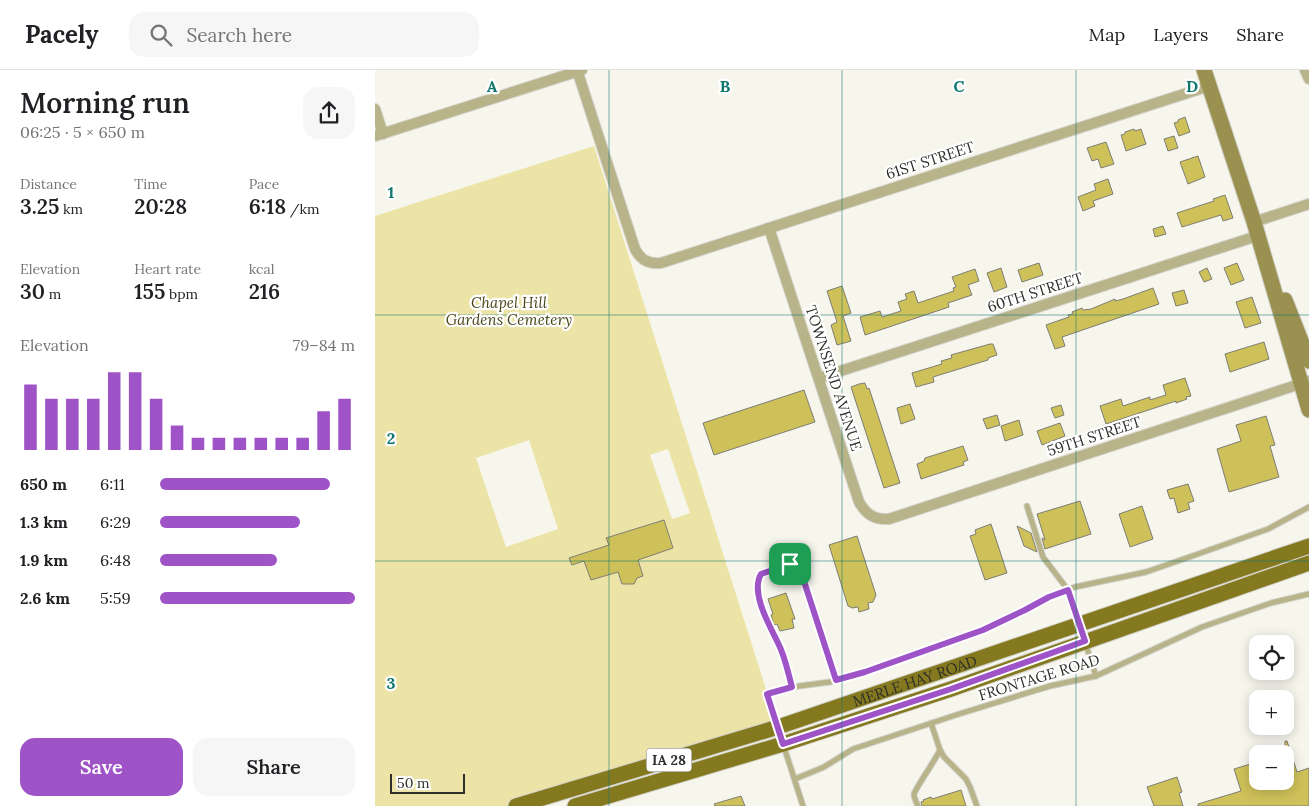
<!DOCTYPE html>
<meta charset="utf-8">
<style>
:root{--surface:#fff;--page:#f6f6f6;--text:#202124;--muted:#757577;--line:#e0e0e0;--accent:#9e54c7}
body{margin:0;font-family:Lora,serif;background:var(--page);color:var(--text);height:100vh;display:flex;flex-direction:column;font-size:19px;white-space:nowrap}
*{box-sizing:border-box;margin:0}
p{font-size:16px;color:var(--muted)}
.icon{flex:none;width:28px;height:28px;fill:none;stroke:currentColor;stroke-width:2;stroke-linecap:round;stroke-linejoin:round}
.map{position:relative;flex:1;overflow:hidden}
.drawer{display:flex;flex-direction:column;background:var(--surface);width:375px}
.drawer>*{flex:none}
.buttons{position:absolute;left:874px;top:565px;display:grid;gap:10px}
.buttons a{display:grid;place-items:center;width:45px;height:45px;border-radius:10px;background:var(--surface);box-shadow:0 2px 12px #0003;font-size:25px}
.scale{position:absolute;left:15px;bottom:12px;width:75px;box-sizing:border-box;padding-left:5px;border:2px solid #2e2e2a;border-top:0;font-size:14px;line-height:18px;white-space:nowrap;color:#2e2e2a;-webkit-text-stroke:4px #fff;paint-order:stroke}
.pin{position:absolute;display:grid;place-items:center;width:42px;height:42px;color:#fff;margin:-21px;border-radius:10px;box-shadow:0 2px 8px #0006}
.round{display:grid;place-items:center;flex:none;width:52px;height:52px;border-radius:15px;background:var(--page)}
.summary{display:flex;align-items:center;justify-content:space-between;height:85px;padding:0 20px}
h1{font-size:28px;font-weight:600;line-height:38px}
.metrics{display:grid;grid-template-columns:repeat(3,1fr);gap:8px;height:85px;padding:5px 20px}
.metrics div{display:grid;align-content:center}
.metrics b{font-size:21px;font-weight:600}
.metrics small{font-size:14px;font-weight:400}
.metrics p{font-size:14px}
.chart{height:140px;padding:10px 20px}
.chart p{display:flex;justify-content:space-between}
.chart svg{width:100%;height:90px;margin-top:5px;stroke:var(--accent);stroke-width:6}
.primary-button{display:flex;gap:10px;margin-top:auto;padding:10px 20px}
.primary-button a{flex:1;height:58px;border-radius:15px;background:var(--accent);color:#fff;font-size:20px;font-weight:600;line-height:58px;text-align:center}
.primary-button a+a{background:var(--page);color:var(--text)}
ul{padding:0 20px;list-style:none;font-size:16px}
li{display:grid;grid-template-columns:80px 60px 1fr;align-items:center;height:38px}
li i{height:12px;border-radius:6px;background:var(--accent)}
header{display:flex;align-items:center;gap:30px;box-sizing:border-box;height:70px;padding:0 25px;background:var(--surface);border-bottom:1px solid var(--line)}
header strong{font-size:24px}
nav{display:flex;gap:28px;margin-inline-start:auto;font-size:18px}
.search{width:350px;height:45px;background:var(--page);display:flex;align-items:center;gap:12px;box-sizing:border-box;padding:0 18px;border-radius:15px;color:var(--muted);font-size:19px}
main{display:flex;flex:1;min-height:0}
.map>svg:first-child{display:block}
</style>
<header>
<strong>Pacely</strong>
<div class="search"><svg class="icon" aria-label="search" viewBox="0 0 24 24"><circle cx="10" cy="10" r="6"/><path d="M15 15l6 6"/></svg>Search here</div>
<nav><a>Map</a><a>Layers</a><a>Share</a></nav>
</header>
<main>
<section class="drawer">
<div class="summary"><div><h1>Morning run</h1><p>06:25 · 5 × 650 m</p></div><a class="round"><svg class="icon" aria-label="share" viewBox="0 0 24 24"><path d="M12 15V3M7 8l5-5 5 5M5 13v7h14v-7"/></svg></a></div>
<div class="metrics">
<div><p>Distance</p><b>3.25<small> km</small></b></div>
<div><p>Time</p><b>20:28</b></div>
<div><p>Pace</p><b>6:18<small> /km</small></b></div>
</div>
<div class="metrics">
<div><p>Elevation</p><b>30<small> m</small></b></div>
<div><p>Heart rate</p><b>155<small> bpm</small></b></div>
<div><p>kcal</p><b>216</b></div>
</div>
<div class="chart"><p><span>Elevation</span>79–84 m</p>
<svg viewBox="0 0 160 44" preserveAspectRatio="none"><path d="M5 44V12M15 44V19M25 44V19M35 44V19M45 44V6M55 44V6M65 44V19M75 44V32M85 44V38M95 44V38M105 44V38M115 44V38M125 44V38M135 44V38M145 44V25M155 44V19"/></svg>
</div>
<ul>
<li><b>650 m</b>6:11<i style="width:87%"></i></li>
<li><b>1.3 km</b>6:29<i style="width:72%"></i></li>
<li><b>1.9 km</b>6:48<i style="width:60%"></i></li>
<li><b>2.6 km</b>5:59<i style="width:100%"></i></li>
</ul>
<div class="primary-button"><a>Save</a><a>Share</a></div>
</section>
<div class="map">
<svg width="934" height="736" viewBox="0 0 934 736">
<rect width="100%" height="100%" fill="#f7f6ed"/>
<path fill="#ece4a6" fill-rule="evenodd" d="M219,76L403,657L141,736H0V146ZM154,370L183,459L131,477L101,388ZM293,379L315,443L297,449L275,385ZM289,450L298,478L269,488L261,484L268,506L262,508L259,514L254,513L247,515L240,492L237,504L216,510L209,491L197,495L194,488L234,475L232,468L253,461L256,468L260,459Z"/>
<g fill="#cfc159" stroke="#7e7d75">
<path d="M810,47L815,62L804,66L799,53L803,52V50Z"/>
<path d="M759,59L760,61L766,59L771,74L751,81L746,65L750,64V62Z"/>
<path d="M799,66L803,78L793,81L789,69Z"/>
<path d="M731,72L739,94L726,98L723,89L717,91L712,78Z"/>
<path d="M823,86L830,107L813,114L805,92Z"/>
<path d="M733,109L738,124L718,131L720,136L708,141L703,127L721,120L719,114Z"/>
<path d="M850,125L858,148L848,151L846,145L807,157L802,143L839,131L838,129Z"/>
<path d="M788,156L791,164L780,167L778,159Z"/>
<path d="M664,193L668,205L647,212L643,200Z"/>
<path d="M862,193L869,210L856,215L849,198Z"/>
<path d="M626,198L632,217L619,222L612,203Z"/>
<path d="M832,198L837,209L829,212L824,202Z"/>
<path d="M600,199L604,211L593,215L597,225L573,233L574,237L490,265L485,247L505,241L507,247L526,241L523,232L532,229L530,224L539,221L543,233L579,221L578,218L581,217L577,207Z"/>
<path d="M467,216L476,243L468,246L476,271L462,275L456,255L462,252L452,221Z"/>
<path d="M778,218L784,234L687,267L690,276L680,279L671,255L694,247L693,245L698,244L697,242L707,238L708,240L716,239L740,229V231L748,229Z"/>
<path d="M809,220L813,233L801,236L797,223Z"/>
<path d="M877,227L886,253L870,258L861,232Z"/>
<path d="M889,272L894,289L855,302L850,284Z"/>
<path d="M615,274H618L622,285L613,288V290L558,307L559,312L541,317L537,303L567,294L566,291L577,288L576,285Z"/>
<path d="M810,308L816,326L811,327L812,329L801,333V331L731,354L725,336L746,329L748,336L775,327V330L791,325L788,315Z"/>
<path d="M490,313L492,319L494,318L525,413L509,418L476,317L484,314Z"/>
<path d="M429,320L440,352L339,385L328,353Z"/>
<path d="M535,334L540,349L526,354L522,338Z"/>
<path d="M686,335L689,345L680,348L676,338Z"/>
<path d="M622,345L625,355L612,359L608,349Z"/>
<path d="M891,346L900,375L895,376L904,407L854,422L842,379L866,371L861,355Z"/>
<path d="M644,350L648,365L630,371L626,356Z"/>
<path d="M685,353L690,366L667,375L662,361Z"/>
<path d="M588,376L593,390L588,392L589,395L546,409L542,394L549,391L550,388Z"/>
<path d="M813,414L819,431L813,433L815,439L803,443L799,428L795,429L792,420Z"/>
<path d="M705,431L716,464L670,479L667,468L670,470L662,444Z"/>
<path d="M767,436L778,469L755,477L744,444Z"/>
<path d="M289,450L298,478L263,490L268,506L262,508L259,514H247L243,502L216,510L209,491L197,495L194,488L234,475L231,468Z"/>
<path d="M616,454L632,503L610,510L595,466L601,464L600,460Z"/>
<path d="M642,456L656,463L662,482L649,476Z"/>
<path d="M482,466L501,525L498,532L493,533L494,539L484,542L483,537L477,538L473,536L454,475Z"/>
<path d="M411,523L420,549H417L419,558L405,561L402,554L399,555L396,545L398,544L393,529Z"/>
<path d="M910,671H912L922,702L934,698V736H823V734L866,721L859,699L882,692V711H910Z"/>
<path d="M802,707L807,722L804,723L808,736H779L772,717Z"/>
<path d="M586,720L591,736H547L546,732L549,731L548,730L556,727L557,729Z"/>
<path d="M366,726L370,736H340L339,734Z"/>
</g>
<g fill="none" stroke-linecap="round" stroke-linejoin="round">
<defs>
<g id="service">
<path d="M652,436L668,487L693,520L721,606"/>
<path d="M417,617C413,603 410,586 403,573C395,556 375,523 386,505L415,494L419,495L425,503L461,610"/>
<path d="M556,653L565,680L569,687L591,709L595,717L602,736"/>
<path d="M420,709L449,697L478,679L584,644L675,616L721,606L827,557L896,533L934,524"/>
<path d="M428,736L392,624L417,617L455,612L490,602L608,560L650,540L674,527L700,517L771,502L823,484L893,459L934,437"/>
<path d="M543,736C541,732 539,728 539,724C540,719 561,689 565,680"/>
</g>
<g id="minor">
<path d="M202,0L260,179C266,190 273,194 286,193L834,16"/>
<path d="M930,0L934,9"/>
<path d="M0,39L8,64"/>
<path d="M0,66L207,0"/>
<path d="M879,152L934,134"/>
<path d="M394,158L484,432C491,444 499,450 514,449L934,311"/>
<path d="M444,308L885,165"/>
</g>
<g id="secondary">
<path d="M829,0L879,152L934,340"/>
<path d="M910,230L934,291"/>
</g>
<g id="primary">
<path id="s1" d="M141,736L403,657L934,476"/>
<path d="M200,736L408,674L576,619L934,493"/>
</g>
</defs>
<use href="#service" stroke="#d3d2ca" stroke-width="7"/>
<use href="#minor" stroke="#d3d2ca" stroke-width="12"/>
<use href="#secondary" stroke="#d3d2ca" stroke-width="17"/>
<use href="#primary" stroke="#d3d2ca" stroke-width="17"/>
<use href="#service" stroke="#b8b389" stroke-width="5"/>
<use href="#minor" stroke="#b8b389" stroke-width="10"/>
<use href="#secondary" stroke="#9a9151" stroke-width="15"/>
<use href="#primary" stroke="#85791f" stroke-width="15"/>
</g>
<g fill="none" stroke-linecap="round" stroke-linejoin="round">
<defs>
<path id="route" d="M415,494L420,495L426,502L461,610L490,602L608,560L650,540L674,527L693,520L710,571L576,619L408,674L392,624L417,617C413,603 410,586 403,573C395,556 375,523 386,504Z"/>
</defs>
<use href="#route" stroke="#fff" stroke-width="10"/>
<use href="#route" stroke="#9e54c7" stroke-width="6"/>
</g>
<path fill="none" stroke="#0f766e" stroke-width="1" stroke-opacity="0.55" d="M234,0V736M467,0V736M701,0V736M0,245H934M0,491H934"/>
<g text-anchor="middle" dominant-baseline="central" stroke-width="4.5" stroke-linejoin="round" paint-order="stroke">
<rect fill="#fff" stroke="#6d6d6a" stroke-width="1" x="271.5" y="678.5" width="45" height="23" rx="4"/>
<g font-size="14" font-weight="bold" fill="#2e2e2a">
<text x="294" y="690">IA 28</text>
</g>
<g font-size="15" fill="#2e2e2a" stroke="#fff">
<text transform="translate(555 90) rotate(-18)">61ST STREET</text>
<text transform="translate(660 222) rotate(-18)">60TH STREET</text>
<text transform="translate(459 308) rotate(72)">TOWNSEND AVENUE</text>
<text transform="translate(719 366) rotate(-18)">59TH STREET</text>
<text transform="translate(664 607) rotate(-17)">FRONTAGE ROAD</text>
<text stroke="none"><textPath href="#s1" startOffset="418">MERLE HAY ROAD</textPath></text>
</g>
<g font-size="15" font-style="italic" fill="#4c461a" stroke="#fff">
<text x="134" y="232">Chapel Hill<tspan x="134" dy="17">Gardens Cemetery</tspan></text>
</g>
</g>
<g font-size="16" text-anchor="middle" font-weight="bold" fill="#0f766e" stroke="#fff" stroke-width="4.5" stroke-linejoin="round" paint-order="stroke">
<text x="117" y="22">A</text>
<text x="350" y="22">B</text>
<text x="584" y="22">C</text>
<text x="817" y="22">D</text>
<text x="16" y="128">1</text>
<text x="16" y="374">2</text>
<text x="16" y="619">3</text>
</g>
</svg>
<div class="buttons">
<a><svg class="icon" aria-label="locate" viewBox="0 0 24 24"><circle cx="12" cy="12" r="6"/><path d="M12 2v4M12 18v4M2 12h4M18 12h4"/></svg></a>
<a>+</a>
<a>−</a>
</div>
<div class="scale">50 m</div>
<div class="pin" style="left:415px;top:494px;background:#1e9e55"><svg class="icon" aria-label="arrive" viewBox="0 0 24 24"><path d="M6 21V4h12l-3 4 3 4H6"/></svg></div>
</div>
</main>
